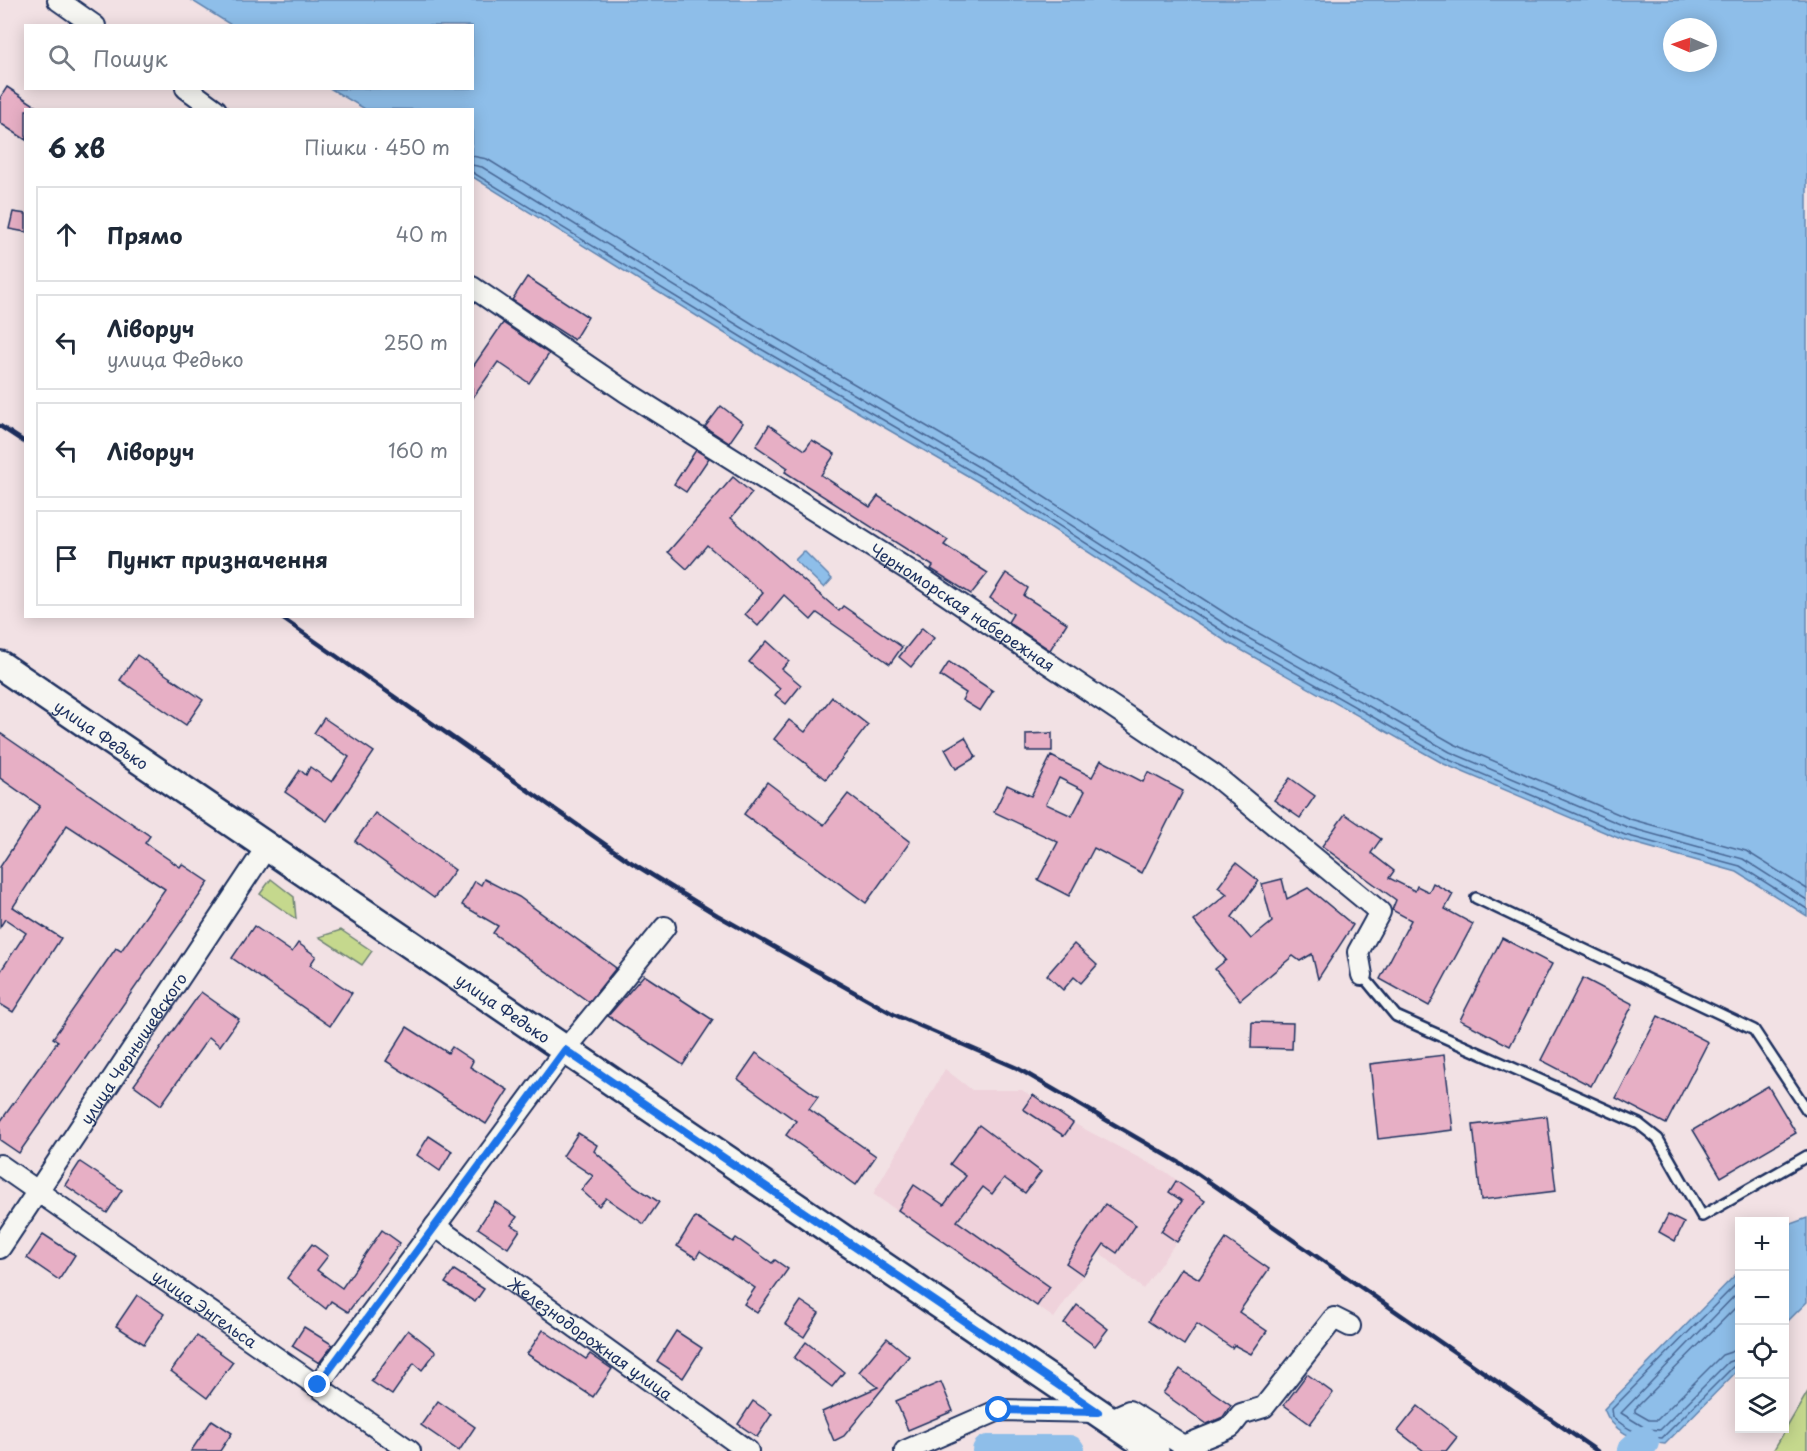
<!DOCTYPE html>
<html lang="uk">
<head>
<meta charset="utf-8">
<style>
  :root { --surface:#fff; --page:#f2f2f3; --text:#1f2937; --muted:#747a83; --line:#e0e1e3 }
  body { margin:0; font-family:"Playpen Sans",sans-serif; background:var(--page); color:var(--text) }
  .controls { position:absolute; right:18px; bottom:18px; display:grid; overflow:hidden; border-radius:0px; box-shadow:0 3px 15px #0003 }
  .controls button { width:54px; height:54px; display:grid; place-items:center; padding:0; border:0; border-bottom:2px solid var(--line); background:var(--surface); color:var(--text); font:30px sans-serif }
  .compass { position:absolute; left:1663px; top:18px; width:54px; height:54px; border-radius:50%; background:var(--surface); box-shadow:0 3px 15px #0003; rotate:272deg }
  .stop { position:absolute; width:18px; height:18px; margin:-14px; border:4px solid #1a73e8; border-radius:50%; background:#fff }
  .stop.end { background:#1a73e8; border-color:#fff; box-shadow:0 2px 6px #0008 }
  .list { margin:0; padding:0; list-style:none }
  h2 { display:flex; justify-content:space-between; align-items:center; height:78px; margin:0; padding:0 24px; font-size:26px }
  h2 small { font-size:20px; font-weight:400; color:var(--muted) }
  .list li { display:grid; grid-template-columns:39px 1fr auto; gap:18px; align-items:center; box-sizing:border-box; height:96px; margin:0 12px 12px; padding:0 12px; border:2px solid var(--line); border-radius:0px }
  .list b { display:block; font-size:22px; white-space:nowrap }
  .list p { margin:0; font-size:20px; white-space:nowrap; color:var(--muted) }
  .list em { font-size:20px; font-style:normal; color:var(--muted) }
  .icon { flex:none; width:33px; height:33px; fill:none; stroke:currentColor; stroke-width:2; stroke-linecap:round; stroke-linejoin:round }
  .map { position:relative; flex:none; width:1807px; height:1451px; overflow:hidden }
  .search { position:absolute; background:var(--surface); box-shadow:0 3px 15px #0003; left:24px; top:24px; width:450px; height:66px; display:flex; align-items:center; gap:15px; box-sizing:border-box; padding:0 21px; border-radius:0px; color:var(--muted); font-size:22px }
  .panel { position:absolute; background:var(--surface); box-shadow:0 3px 15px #0003; left:24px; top:108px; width:450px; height:510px; border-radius:0px }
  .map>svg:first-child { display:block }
  .built { fill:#efd2db }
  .green { fill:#c5d88d; stroke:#708476; stroke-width:1.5 }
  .water { fill:#8ebee9; stroke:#6085b1; stroke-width:1.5; fill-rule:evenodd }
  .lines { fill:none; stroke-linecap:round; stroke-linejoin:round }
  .shore { stroke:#496896; stroke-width:1.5 }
  .river { stroke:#8ebee9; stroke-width:32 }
  .building { fill:#e7afc5; stroke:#1b2f5e; stroke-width:1.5; fill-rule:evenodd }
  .service-casing { stroke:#1b2f5e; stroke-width:14 }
  .minor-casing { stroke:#1b2f5e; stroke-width:24 }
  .secondary-casing { stroke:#1b2f5e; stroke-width:32 }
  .service { stroke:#f6f6f2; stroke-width:9 }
  .minor { stroke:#f6f6f2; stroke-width:20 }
  .secondary { stroke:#f6f6f2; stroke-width:27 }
  .rail { stroke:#1b2f5e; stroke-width:4.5 }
  .route { stroke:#1a73e8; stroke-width:8 }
  .labels { text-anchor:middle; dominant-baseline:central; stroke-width:6; stroke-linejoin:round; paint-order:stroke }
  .street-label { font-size:16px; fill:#1b2f5e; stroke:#f6f6f2 }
</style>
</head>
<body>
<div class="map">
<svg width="1807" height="1451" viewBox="0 0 1807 1451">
  <rect width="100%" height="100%" fill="#f2e1e4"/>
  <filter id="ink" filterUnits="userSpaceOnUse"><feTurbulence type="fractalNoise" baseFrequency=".0167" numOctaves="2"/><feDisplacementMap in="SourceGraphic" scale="12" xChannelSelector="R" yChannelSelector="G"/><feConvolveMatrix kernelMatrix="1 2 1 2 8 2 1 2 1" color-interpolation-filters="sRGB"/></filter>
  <g filter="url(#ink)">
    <path class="built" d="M945,1069l27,21h50l51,33 93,49 39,29 -62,88 -44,-37 -45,66 -181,-124z"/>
    <g class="green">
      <path d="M271,879l23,18 2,22 -36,-25z"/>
      <path d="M341,930l31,21 -10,14 -43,-28z"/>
      <path d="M1807,1393v58h-34z"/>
    </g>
    <g class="water">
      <path d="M191,0h1616v916l-70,-44 -114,-32 -179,-76 -217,-122 -228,-148 -241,-140 -285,-177 -1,-67 -107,-1 -34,-20 141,-1v-62l-241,-1zM1672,27h36v36h-36z"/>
      <path d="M804,551l28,28 -8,9 -29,-28z"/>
      <path d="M1807,1218v84l-22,22v-98z"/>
      <path d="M1739,1271v98l-74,75c-26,-2 -52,-10 -61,-35z"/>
    </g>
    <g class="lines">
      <g class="shore">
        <path d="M472,156l15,3 282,175 241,141 229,147 215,122 176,75 116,32 61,38"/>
        <path d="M472,165l10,2 283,175 241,141 228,147 216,122 177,75 116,32 64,41"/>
        <path d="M472,172l289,177 241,140 228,147 217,123 178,76 115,31 67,43"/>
        <path d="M1740,1280l-128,129 1,8c14,13 30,20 49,21l71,-71 7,-1"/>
        <path d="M1740,1290l-119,123 26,16 13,1 68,-68 12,-4"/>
        <path d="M1740,1303l-105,106v3l14,8h8l65,-65 18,-6"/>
      </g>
      <g class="river">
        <path d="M988,1451h81"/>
        <path d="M1633,1451l10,-9"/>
      </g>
    </g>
    <g class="building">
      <path d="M7,87l35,23h-16v30l-26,-17v-25z"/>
      <path d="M13,212l13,2v18l-17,-3z"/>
      <path d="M527,277l61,40 -14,23 -62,-40z"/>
      <path d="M503,323l46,31 -20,29 -31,-21 -26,37v-31z"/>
      <path d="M721,406l22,17 -14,20 -24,-16z"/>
      <path d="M769,425l36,25 7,-10 23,14 -14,21 49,32 8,-11 70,44 -4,5 44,28 -17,21 -40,-25 2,-3 -148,-94 3,-4 -32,-22z"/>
      <path d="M696,450l13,8 -23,34 -12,-8z"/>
      <path d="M733,477l19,16 -21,25 108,93 4,-5 59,41 -12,17 -73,-51 -6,7 -27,-25 -26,31 -13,-12 18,-21 -56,-48 -20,24 -19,-17z"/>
      <path d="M1006,573l22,15 -4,8 43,27 -17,27 -42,-28 5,-8 -23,-16z"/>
      <path d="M922,628l12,10 -23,29 -12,-10z"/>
      <path d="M767,641l22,20 -7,8 19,16 -15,19 -11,-9 5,-6 -31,-27z"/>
      <path d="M137,655l66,45 -17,25 -66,-45z"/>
      <path d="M949,662l44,29 -13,20 -18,-11 4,-7 -26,-17z"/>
      <path d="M832,697l36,28 -42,54 -52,-40 15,-19 16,12z"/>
      <path d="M324,718l50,34 -47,69 -42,-29 15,-22 6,5 4,-8 22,15 17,-25 -35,-24z"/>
      <path d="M0,733l150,103 -5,7 35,24 2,-3 27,18 -190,271 -19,-13v-18l58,-81 -5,-3 63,-90 5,3 44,-62 -98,-64 -54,82 48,31 -48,74 -13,-8v-32l26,-39 -21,-14 -5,8v-60l40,-61 -40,-28z"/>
      <path d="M1052,733v18h-26v-17z"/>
      <path d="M965,737l11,20 -20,12 -11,-20z"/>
      <path d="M1051,756l41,21 9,-17 42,22 5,-10 35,19 -41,82 -48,-25 -25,48 -31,-16 20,-38 -64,-30 13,-27 24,11zM1059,778l26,13 -13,25 -26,-12z"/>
      <path d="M1290,778l25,18 -15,22 -26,-18z"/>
      <path d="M767,782l57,43 24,-31 62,48 -44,61 -122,-89z"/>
      <path d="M375,813l80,57 -21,28 -79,-57z"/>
      <path d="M1345,814l36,25 -10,14 23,18 -5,7 26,13 2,-5 12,6 4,-9 20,11 -8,15 28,15 -44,82 -49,-27 31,-59 -19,-10 4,-10 -74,-54z"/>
      <path d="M1236,863l23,18 -27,36 19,22 21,-17 -10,-38 20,-5 5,20 21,-11 45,37 -35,54 -6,-25 -12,7 -7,-5 -53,44 -25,-31 11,-9 -32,-39 33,-27 -9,-7z"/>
      <path d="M484,879l35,18 97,71 -27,34 -96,-69 5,-7 -36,-21 13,-24 6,4z"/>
      <path d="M254,926l38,26 6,-9 18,13 -6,9 42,28 -22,33 -98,-68z"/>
      <path d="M1502,938l50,26 -42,82 -50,-26z"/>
      <path d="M1074,944l23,21 -16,18 -7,-6 -11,13 -16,-15z"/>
      <path d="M644,975l69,45 -30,45 -75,-49z"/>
      <path d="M1583,978l50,26 -42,82 -50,-26z"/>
      <path d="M201,992l38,27 -19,27 -11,-9 -48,68 -27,-20z"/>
      <path d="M1658,1016l50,26 -42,82 -50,-26z"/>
      <path d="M1252,1022l41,1 -1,26 -41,-1z"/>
      <path d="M407,1027l41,26 4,-6 21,14 -3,6 38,23 -22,34 -100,-63z"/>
      <path d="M756,1053l62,44 -9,12 67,47 -20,29 -70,-50 10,-14 -58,-42z"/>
      <path d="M1444,1055l9,75 -75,9 -8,-75z"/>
      <path d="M1768,1086l28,47 -75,44 -28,-47z"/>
      <path d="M1033,1095l40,28 -9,13 -41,-27z"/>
      <path d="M1547,1116l9,75 -75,9 -8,-75z"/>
      <path d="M979,1125l62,47 -16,21 -21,-15 -12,16 -9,-7 -26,34 93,66 -13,19 -139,-96 16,-25 30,20 22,-29 -16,-12z"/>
      <path d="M578,1133l19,12 -3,6 39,34 26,17 -15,22 -38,-26 -7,8 -18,-16 12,-14 -30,-20z"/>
      <path d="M429,1136l23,15 -12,20 -23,-16z"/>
      <path d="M80,1162l42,28 -15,23 -42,-28z"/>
      <path d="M1176,1181l29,20 -28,41 -16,-11 21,-30 -13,-9z"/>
      <path d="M495,1202l22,15 -6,8 9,5 -12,18 -30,-20z"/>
      <path d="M1105,1204l31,21 -19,28 -13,-9 -21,31 -17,-12z"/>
      <path d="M1668,1215l16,8 -9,18 -16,-9z"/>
      <path d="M695,1217l38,25 3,-4 36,25 3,-3 13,9 -31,44 -13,-9 11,-16 -55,-37 -4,7 -19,-12z"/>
      <path d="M382,1230l18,13 -52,69 -17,-11 -5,8 -39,-31 25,-34 16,12 -11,14 25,18z"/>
      <path d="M43,1234l32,21 -16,25 -32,-22z"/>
      <path d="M1226,1239l43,30 -30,43 28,19 -16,23 -17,-9 -2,3 -35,-24 -13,21 -36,-24 33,-53 18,11z"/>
      <path d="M454,1270l30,19 -9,13 -30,-19z"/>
      <path d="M137,1295l27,19 -20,30 -28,-18z"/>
      <path d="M801,1301l18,12 -15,24 -19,-13z"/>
      <path d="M1077,1305l31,24 -13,17 -31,-23z"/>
      <path d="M304,1327l29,18 -14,18 -27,-17z"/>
      <path d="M408,1330l28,22 -14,18 -8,-7 -22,32 -21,-14z"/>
      <path d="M543,1330l43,29 4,-5 22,15 -19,28 -66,-43z"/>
      <path d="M676,1331l26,17 -19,30 -26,-17z"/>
      <path d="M197,1336l36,26 -26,36 -36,-27z"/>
      <path d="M887,1338l22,18 -65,80 -10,5 -12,-29 56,-25 -19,-15z"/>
      <path d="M806,1342l38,30 -12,15 -38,-29z"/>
      <path d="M1180,1369l51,36 -8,12 -16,7 -44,-31z"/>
      <path d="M1307,1374l26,19 -23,31 -26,-19z"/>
      <path d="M941,1382l12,29 -45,19 -12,-29z"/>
      <path d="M438,1401l37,26 -16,24 -38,-26z"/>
      <path d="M753,1401l19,13 -15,23 -19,-13z"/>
      <path d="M1418,1406l39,31 -11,14h-22l-26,-20z"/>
      <path d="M212,1420l20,13 -12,18h-29z"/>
    </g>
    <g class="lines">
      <g class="service-casing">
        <g id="service">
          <path d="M1476,898l278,132 53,80"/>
          <path d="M1362,975l34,41 243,108 19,15 44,77 105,-60"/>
        </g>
      </g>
      <g class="minor-casing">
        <g id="minor">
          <path d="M58,0l37,26"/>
          <path d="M186,88l30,22"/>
          <path id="s1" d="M472,287l154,105 297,187 291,196 166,137 -22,40 4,23"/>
          <path id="s2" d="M0,1165l410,286"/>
          <path id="s3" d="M435,1226l313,225"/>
          <path id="s4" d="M0,1248l266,-400"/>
          <path d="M318,1385l247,-335 100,-123"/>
          <path d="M1109,1420l20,-9 55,35 47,-19 10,-13 23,-7 70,-89 16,8"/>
          <path d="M905,1451l94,-41 99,2"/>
        </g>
      </g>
      <g class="secondary-casing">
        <g id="secondary">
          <path id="s5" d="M0,665l1155,786"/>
        </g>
      </g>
      <use href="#service" class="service"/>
      <use href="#minor" class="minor"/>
      <use href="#secondary" class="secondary"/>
      <g class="rail">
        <path d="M0,426l26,17"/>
        <path d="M279,616l350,245 88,54 178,100 122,53 175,102 405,281"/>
      </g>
    </g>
  </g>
  <g class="lines" filter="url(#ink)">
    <path class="route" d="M318,1385l247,-335 533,362 -99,-2"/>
  </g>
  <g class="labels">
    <g class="street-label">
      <text stroke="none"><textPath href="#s1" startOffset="586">Черноморская набережная</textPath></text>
      <text stroke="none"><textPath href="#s5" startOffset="123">улица Федько</textPath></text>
      <text stroke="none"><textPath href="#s5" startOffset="609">улица Федько</textPath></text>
      <text stroke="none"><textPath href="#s4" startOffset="240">улица Чернышевского</textPath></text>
      <text stroke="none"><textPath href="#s2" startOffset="250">улица Энгельса</textPath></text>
      <text stroke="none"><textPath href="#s3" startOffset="192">Железнодорожная улица</textPath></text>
    </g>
  </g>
</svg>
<div class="controls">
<button>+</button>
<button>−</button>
<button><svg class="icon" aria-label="locate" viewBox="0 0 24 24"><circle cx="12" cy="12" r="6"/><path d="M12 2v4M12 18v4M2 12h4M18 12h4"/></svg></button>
<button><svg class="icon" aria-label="layers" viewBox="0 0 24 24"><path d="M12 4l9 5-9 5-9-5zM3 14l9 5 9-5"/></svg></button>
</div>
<svg class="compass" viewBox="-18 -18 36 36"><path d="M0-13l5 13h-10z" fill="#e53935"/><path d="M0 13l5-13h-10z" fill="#747a83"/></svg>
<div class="stop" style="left:999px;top:1410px"></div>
<div class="stop end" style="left:318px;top:1385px"></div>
<div class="search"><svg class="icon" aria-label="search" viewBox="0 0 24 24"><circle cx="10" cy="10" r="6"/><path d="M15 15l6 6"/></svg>Пошук</div>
<section class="panel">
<h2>6 хв<small>Пішки · 450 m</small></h2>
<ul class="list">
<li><svg class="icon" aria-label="ahead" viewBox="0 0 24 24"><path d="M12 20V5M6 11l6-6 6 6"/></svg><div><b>Прямо</b></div><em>40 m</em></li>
<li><svg class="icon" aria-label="left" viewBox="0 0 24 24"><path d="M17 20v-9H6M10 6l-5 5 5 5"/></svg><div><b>Ліворуч</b><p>улица Федько</p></div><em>250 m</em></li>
<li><svg class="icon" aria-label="left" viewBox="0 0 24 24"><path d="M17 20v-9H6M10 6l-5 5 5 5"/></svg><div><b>Ліворуч</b></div><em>160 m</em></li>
<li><svg class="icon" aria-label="arrive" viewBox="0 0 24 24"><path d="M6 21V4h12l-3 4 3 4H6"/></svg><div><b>Пункт призначення</b></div></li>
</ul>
</section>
</div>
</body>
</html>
